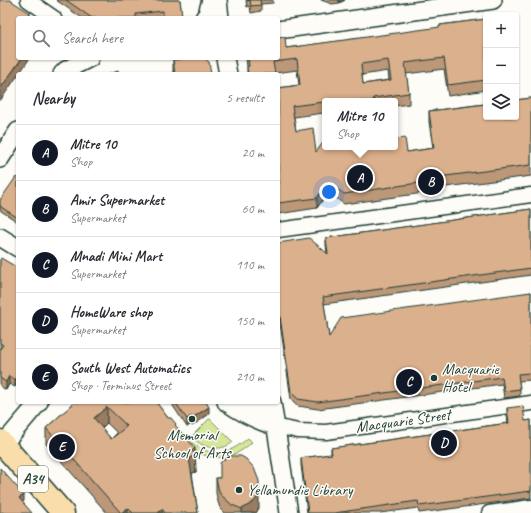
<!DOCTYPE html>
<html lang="en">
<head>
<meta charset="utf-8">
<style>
  :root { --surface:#fff; --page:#f7f7f7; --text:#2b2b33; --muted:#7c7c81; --line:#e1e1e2; --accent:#111827 }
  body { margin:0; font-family:Caveat,sans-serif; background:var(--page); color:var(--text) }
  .controls { position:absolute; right:12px; top:12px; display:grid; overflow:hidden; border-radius:4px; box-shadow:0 1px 3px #0004 }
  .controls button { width:36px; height:36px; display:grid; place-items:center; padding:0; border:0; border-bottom:1px solid var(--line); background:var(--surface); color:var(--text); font:20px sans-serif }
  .you { position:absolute; left:329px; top:192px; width:14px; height:14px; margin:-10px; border:3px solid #fff; border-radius:50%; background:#1a73e8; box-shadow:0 0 0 6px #1a73e833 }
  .badge { display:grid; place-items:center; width:26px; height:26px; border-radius:50%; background:var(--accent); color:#fff; font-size:13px; font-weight:700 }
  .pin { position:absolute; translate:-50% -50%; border:2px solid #fff; box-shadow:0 1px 4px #0006 }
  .popup { position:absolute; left:322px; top:98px; width:76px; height:52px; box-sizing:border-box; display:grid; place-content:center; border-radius:4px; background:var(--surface); filter:drop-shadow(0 1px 3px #0005); font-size:13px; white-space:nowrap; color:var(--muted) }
  .popup b { font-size:15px; color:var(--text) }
  .popup::after { content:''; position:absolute; left:50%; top:100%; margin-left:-8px; border:8px solid transparent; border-top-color:var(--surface) }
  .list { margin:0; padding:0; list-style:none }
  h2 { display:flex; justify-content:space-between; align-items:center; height:52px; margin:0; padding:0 16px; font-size:17px }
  h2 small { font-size:13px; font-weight:400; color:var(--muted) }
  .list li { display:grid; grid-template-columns:26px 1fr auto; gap:12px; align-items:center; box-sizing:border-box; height:56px; padding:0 16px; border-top:1px solid var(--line) }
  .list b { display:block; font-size:15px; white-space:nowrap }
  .list p { margin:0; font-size:13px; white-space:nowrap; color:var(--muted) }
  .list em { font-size:13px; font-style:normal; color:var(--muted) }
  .icon { flex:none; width:22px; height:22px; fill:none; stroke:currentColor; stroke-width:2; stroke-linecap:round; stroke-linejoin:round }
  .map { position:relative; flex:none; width:531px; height:513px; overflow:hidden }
  .search { position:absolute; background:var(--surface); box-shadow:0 1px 3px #0004; left:16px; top:16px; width:264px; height:44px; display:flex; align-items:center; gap:10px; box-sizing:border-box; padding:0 14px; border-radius:4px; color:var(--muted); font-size:15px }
  .panel { position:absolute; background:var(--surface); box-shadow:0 1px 3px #0004; left:16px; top:72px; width:264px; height:332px; border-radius:4px }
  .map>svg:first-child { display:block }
  .green { fill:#d7e69a; stroke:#7b9267 }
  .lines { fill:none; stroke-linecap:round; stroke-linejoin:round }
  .minor-casing { stroke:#1f3d34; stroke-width:17 }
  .tertiary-casing { stroke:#1f3d34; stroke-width:20 }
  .trunk-casing { stroke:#1f3d34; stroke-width:25 }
  .minor { stroke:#fdfcf7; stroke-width:14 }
  .tertiary { stroke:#fdfcf7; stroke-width:17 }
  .trunk { stroke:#f9deab; stroke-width:22 }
  .wall { fill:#bc9778; stroke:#1f3d34; fill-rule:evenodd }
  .shaded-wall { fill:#997b62; stroke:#1f3d34 }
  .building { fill:#dbb08c; stroke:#1f3d34; fill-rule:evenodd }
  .poi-dot { fill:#1f3d34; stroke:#fdfcf7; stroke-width:1.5 }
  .labels { text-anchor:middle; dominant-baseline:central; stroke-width:3; stroke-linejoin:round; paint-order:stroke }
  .shield { fill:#fdfcf7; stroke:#62766e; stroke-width:1 }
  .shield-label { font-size:15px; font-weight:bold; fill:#1f3d34 }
  .poi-label { font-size:16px; fill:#1f3d34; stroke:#fdfcf7; text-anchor:start }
  .street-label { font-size:16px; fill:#1f3d34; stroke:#fdfcf7 }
</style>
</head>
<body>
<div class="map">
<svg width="531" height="513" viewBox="0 0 531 513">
  <rect width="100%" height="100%" fill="#fdfcf7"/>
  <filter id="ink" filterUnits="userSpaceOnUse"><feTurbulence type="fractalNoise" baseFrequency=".025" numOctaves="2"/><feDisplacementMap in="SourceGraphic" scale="8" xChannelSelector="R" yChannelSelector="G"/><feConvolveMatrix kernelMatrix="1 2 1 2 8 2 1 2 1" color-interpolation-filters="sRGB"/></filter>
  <g filter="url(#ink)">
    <g class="green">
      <path d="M209,419h1l23,23c-13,11 -30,6 -42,-5z"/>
      <path d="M248,438l4,4c-20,20 -45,21 -67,1l4,-3c20,18 39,16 59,-2z"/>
    </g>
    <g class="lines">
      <g class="minor-casing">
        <g id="minor">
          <path d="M28,0l26,18"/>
          <path d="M278,230l253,-35"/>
          <path d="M275,426l23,5 28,1 205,-29"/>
          <path d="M489,513l42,-6"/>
        </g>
      </g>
      <g class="tertiary-casing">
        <g id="tertiary">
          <path d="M218,0l2,18"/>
          <path d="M204,18l3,-4 4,-14"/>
          <path d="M278,30l215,-30"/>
          <path d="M225,58l3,16"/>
          <path d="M62,74l4,-4 24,-12"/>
          <path d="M0,159l18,-28"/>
          <path d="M0,237l18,11"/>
          <path d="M226,402c16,11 31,19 49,24"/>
          <path d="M252,402l22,22"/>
          <path d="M272,402l17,111"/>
          <path d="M0,448l39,-46"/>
        </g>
      </g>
      <g class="trunk-casing">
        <path id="trunk" d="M0,441l63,72"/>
      </g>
      <use href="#minor" class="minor"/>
      <use href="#tertiary" class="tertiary"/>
      <use href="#trunk" class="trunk"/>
    </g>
    <g class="wall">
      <path d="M56,0h124l2,18h-100z"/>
      <path d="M246,0h27v3l-12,1v7l-10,2 -1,-7 -3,1z"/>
      <path d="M321,0h24l-6,3 -7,1z"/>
      <path d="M486,19v71l-38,6 -4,-27 -38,5 3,19v11l-14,2v-5h-70v13l-1,-1 -30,4 2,14 20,21h91l26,-4 -4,-26v-11l102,-13v78l-93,12v3l-94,13 -16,-12 -11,16 -39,6v-126l21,-3 -2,-15 -22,3v1h-28v-7l-1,-9h32l8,-10 154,-20v-3zM388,71l1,9 -26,4 -1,-9z"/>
      <path d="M173,60l38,14h-38z"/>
      <path d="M18,179v43l-17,-11 -1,-2v-9z"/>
      <path d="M531,209v66l-207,29 5,33 202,-45v88l-12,1 1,8v7l-16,2 -2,-14 -184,25 -20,-3 -7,-7 -13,-89v-67l49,10 -1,-8v-7z"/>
      <path d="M0,260l18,8v114l-3,5 -6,-3 -3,6 -6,-4z"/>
      <path d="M75,402h81l12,16 8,9 19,28 1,17 -4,1 6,40h-91l-61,-69v-16zM107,423l10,10 -6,6 -9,-11z"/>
      <path d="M173,402h33l3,12 -17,12 -1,-2 -4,3 -14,-21z"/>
      <path d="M507,408l18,13 6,-1v78l-112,15 -1,-5 -38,5h-73l-6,-48v-7l30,-4v-6l177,-25 -1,-8z"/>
      <path d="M216,478h4l39,30 -3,5h-31l-5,-5 -2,-6 -2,-9z"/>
    </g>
    <g class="shaded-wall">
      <path d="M339,0h6l-6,3z"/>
      <path d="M30,13v5h-4z"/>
      <path d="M22,58h8l-11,16h-1v1l-18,26v-12z"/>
      <path d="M328,182v10l-11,16v-10z"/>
      <path d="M18,374v8l-3,5v-7z"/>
      <path d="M9,376v8l-3,6v-8z"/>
      <path d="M107,407v16l-13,12v-17z"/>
      <path d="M209,407v7l-17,12v-8z"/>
      <path d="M191,416v8l-4,3v-8z"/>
      <path d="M195,448l1,24 -7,2v-16l3,-7z"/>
      <path d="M259,493v15l-3,5h-14v-4z"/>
      <path d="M24,495v6l-5,3v-6z"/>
      <path d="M128,508v5h-6z"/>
      <path d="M162,509v4h-4z"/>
    </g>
    <g class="building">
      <path d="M0,0h10l20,13 -4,5h-8v40h4l-22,31z"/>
      <path d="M66,0h114l2,16 -15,2 -4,-2v-5l-27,3v4h-44z"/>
      <path d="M247,0h13l1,5 -10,1 -1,-6 -3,1z"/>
      <path d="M486,19v61l-38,5 -4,-27 -39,5 4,30 -36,5 1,3h-49v2l-1,-1 -32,4 4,25 17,-3 3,24 9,-12v7h70v-8l10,-1 2,14 27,-4 -5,-37 57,-7v13h30v-17l15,-2v67l-93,12v3l-94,14 -16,-12 -11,16 -39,5v-115l22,-3 -3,-26 -24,3 2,12h-27l-1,-7 2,-1 -1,-8h30v-20l7,-1 1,11 154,-21v-2zM388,60l3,20 -28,4 -2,-20z"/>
      <path d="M189,58h15l5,4 2,12h-36l-2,-14z"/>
      <path d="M118,71l1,3h-11z"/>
      <path d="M16,177l2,2v39l-17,-11 -1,-2v-5z"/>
      <path d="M531,209v59l-208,29 6,40 12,-19 190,-26v81l-13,1 2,15 -16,2 -2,-14 -184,25 -20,-3 -7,-7 -13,-89v-60l31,-5 19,16 -2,-16z"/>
      <path d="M1,258l17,10v106l-3,6 -6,-4 -3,6 -6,-4v-29l3,-4 -3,-2v-83z"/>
      <path d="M75,402h81l12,16h3l5,6 -1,1 20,23 -3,3 4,4 -7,3 9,55h-33l-3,-4 -4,4h-25l-5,-5 -7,5 -75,-85zM107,407l20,19 -16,13 -17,-21z"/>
      <path d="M175,402h31l3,5 -17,11 -1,-2 -4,3z"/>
      <path d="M523,406l2,15 6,-1v71l-112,15 -1,-5 -84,12h-26l-7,-55 31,-4 -1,-6 178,-25 -2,-15z"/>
      <path d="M231,456h10l5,3 8,9 5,13v12l-4,8 -13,8 -10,-4 -12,-11 -2,-7 -2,-9h4v-15l6,-5z"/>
      <path d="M0,468l24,27 -5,3 13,15h-28l-1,-1 -3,1z"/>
    </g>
  </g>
  <g class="poi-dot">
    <circle cx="434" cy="378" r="4"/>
    <circle cx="192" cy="419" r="4"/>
    <circle cx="239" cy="490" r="4"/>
  </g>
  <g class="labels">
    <rect class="shield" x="18" y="466" width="30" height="26" rx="3"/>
    <g class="shield-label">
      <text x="33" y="479">A34</text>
    </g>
    <g class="poi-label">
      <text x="442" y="369">Macquarie<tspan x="442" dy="18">Hotel</tspan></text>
      <text x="192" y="435" text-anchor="middle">Memorial<tspan x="192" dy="18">School of Arts</tspan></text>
      <text x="247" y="490">Yellamundie Library</text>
    </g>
    <g class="street-label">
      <text transform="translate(403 421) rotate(-8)">Macquarie Street</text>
    </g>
  </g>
</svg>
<div class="controls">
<button>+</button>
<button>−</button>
<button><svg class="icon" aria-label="layers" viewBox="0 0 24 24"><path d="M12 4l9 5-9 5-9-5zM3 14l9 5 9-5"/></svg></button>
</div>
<div class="you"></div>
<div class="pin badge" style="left:360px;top:178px">A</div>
<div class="popup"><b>Mitre 10</b>Shop</div>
<div class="pin badge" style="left:431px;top:182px">B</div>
<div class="pin badge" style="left:409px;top:382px">C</div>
<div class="pin badge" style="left:444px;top:443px">D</div>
<div class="pin badge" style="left:62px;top:447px">E</div>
<div class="search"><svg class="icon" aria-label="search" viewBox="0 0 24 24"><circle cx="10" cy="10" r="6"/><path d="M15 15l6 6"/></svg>Search here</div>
<section class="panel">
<h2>Nearby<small>5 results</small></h2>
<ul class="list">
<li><span class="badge">A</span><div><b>Mitre 10</b><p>Shop</p></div><em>20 m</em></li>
<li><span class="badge">B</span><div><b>Amir Supermarket</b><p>Supermarket</p></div><em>60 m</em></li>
<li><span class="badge">C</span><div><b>Mnadi Mini Mart</b><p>Supermarket</p></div><em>110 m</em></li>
<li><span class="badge">D</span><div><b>HomeWare shop</b><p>Supermarket</p></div><em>150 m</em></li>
<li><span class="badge">E</span><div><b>South West Automatics</b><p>Shop · Terminus Street</p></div><em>210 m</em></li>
</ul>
</section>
</div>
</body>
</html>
